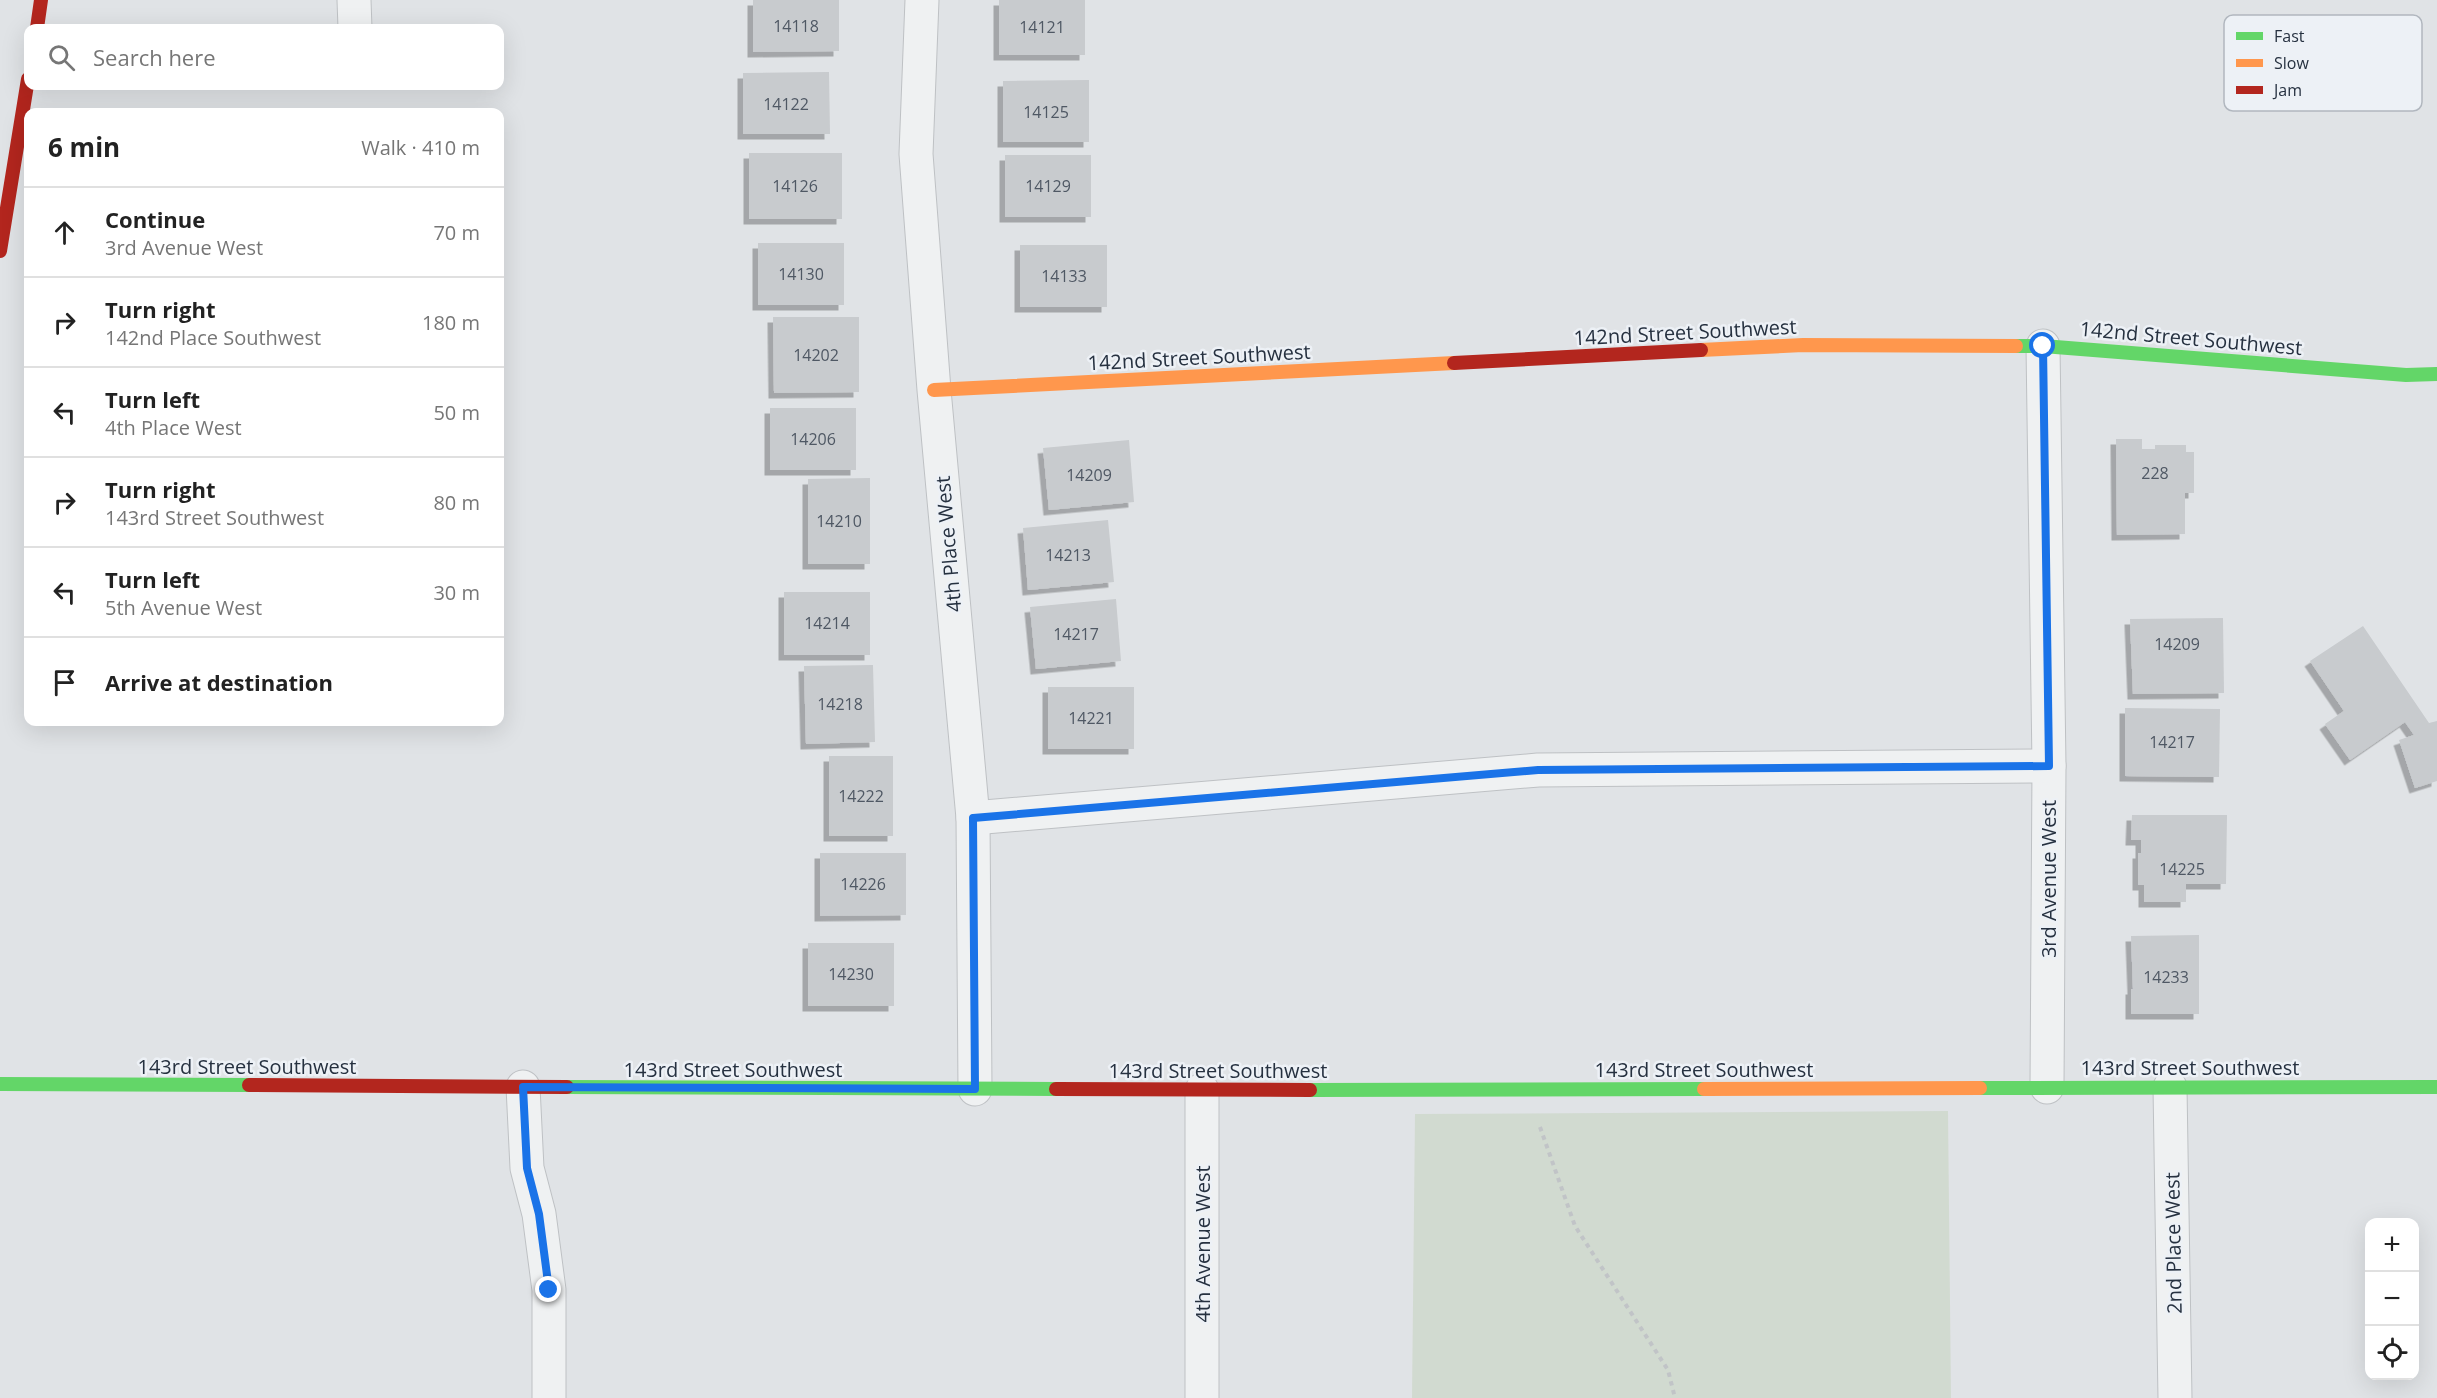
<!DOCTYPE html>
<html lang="en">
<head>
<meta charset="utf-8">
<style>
  :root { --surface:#fff; --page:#f6f6f6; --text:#222; --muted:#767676; --line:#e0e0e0 }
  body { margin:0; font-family:"Open Sans",sans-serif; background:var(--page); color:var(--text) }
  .controls { position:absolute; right:18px; bottom:18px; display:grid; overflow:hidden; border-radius:12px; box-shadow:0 6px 24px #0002 }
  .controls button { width:54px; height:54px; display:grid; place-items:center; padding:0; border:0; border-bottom:2px solid var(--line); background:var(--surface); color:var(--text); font:30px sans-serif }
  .stop { position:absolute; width:18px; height:18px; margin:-14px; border:4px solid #1a73e8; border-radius:50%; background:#fff }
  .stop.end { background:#1a73e8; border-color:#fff; box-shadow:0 2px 6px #0008 }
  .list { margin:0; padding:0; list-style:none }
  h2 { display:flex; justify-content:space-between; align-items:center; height:78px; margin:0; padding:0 24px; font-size:26px }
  h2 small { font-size:20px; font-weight:400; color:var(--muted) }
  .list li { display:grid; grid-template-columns:39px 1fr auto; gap:18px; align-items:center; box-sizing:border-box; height:90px; padding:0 24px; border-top:2px solid var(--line) }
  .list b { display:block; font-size:22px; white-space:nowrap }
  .list p { margin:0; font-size:20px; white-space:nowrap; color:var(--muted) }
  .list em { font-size:20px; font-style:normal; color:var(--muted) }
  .icon { flex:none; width:33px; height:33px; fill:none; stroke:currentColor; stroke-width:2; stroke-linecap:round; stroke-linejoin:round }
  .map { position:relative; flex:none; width:2437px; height:1398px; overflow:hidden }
  .search { position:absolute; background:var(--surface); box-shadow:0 6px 24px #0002; left:24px; top:24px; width:480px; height:66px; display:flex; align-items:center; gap:15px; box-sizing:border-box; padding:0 21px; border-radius:12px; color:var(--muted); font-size:22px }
  .panel { position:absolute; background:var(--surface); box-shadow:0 6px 24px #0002; left:24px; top:108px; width:480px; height:618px; border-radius:12px }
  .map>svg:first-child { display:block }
  .green { fill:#d1dad0 }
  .building { fill:#c8cbce; filter:url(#shadow) }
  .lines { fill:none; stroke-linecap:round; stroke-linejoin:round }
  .street-casing { stroke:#bec1c4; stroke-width:35 }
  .path { stroke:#c1c4c7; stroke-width:4; stroke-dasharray:4.5 4.5; stroke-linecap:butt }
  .street { stroke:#eff1f2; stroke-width:33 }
  .fast { stroke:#63d668; stroke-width:14 }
  .slow { stroke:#ff974d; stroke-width:14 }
  .jam { stroke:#b3261e; stroke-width:14 }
  .route { stroke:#1a73e8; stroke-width:8 }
  .labels { text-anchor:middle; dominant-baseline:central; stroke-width:5; stroke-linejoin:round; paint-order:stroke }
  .number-label { font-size:16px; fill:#4f5864 }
  .street-label { font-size:20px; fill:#263140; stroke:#edf1f6 }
  .key { fill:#edf1f6; stroke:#b1b7bf; stroke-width:1.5 }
  .key-label { font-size:16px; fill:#263140 }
</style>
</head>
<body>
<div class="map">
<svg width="2437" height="1398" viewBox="0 0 2437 1398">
  <defs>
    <filter id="shadow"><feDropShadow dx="-5.5" dy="5.5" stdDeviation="0" flood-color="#0004"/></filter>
  </defs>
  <rect width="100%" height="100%" fill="#e0e3e6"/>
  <path class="green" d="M1948,1111l3,287h-539l3,-284z"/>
  <g class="building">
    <path d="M753,0h86v51l-86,1z"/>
    <rect x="999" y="0" width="86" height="55"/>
    <path d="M829,72l1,62h-87v-61z"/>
    <path d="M1089,80v62h-86v-61z"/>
    <rect x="749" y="153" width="93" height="66"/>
    <rect x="1005" y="155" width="86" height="62"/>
    <rect x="758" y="243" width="86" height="62"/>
    <rect x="1020" y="245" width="87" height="62"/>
    <path d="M773,317h86v75l-85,1z"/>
    <rect x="770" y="408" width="86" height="62"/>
    <path d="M2116,439h26v10h13v-4h31v7h8v41h-9v41l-68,1z"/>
    <path d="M1129,440l5,62 -85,8 -6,-62z"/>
    <path d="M870,478v86h-62v-85z"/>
    <path d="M1108,520l6,62 -86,8 -5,-62z"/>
    <rect x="784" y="592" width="86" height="63"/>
    <path d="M1116,599l5,62 -85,8 -6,-62z"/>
    <path d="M2223,618l1,75 -91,1 -3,-75z"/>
    <path d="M2363,626l66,97 8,-2v60l-22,7 -16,-48 15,-5 -9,-13 -55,38 -25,-36 19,-13 -34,-50z"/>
    <path d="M873,665l2,77 -69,2 -2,-78z"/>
    <rect x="1048" y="687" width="86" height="62"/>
    <path d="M2125,708l95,1 -1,68 -94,-1z"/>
    <rect x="829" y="756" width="64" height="80"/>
    <path d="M2132,815h95l-1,69h-40v18h-42v-17h-6v-32h3v-13h-10z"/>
    <path d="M820,853h86v62l-86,1z"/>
    <path d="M2199,935v79h-68v-25h2l-2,-53z"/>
    <rect x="808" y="943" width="86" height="63"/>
  </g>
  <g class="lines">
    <g class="street-casing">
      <g id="street">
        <path d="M354,0l1,28"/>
        <path d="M922,0l-6,154 18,236 39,428 2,271"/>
        <path d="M2043,346l6,420 -2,321"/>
        <path d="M973,818l565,-48 511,-4"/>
        <path d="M523,1087l4,81 12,46 10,76v108"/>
        <path d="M2170,1087l5,311"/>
        <path d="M1202,1090v308"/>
      </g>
    </g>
    <path class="path" d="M1540,1127l35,99 93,144 7,28"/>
    <use href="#street" class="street"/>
    <g class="fast">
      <path d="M2016,346h27l363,29 31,-1"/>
      <path d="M0,1084l249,1"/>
      <path d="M567,1087l489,2"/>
      <path d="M1980,1088l457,-1"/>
      <path d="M1310,1090l394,-1"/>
    </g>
    <g class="slow">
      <path d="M1701,350l102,-5 213,1"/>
      <path d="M934,390l520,-27"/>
      <path d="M1704,1089l276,-1"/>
    </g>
    <g class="jam">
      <path d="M37,28l4,-28"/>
      <path d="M0,251l28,-172"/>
      <path d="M1454,363l247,-13"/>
      <path d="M249,1085l318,2"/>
      <path d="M1056,1089l254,1"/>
    </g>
  </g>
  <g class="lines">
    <path class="route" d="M549,1290l-10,-76 -12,-46 -4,-81 452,2 -2,-271 565,-48 511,-4 -6,-420"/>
  </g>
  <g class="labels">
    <g class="number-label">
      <text x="796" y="26">14118</text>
      <text x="1042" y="27">14121</text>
      <text x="786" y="104">14122</text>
      <text x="1046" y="112">14125</text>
      <text x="795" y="186">14126</text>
      <text x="1048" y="186">14129</text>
      <text x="801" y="274">14130</text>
      <text x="1064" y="276">14133</text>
      <text x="816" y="355">14202</text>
      <text x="813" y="439">14206</text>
      <text x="2155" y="473">228</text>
      <text x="1089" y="475">14209</text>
      <text x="839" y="521">14210</text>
      <text x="1068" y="555">14213</text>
      <text x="827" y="623">14214</text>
      <text x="1076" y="634">14217</text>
      <text x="2177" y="644">14209</text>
      <text x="840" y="704">14218</text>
      <text x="1091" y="718">14221</text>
      <text x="2172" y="742">14217</text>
      <text x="861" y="796">14222</text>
      <text x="2182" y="869">14225</text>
      <text x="863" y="884">14226</text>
      <text x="851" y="974">14230</text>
      <text x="2166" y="977">14233</text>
    </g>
    <g class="street-label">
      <text transform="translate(1685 332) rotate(-3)">142nd Street Southwest</text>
      <text transform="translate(2191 338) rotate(5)">142nd Street Southwest</text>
      <text transform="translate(1199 357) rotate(-3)">142nd Street Southwest</text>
      <text transform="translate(948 544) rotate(-95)">4th Place West</text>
      <text transform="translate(2048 879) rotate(-90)">3rd Avenue West</text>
      <text x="247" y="1066">143rd Street Southwest</text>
      <text x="2190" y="1067">143rd Street Southwest</text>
      <text x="733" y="1069">143rd Street Southwest</text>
      <text x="1704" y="1069">143rd Street Southwest</text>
      <text x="1218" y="1070">143rd Street Southwest</text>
      <text transform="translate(2173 1243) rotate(-91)">2nd Place West</text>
      <text transform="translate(1202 1244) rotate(-90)">4th Avenue West</text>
    </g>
  </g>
  <rect x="2224" y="15" width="198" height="96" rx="9" class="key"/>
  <rect x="2236" y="32" width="27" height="8" fill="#63d668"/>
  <rect x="2236" y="59" width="27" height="8" fill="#ff974d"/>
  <rect x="2236" y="86" width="27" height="8" fill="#b3261e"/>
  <g class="key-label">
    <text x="2274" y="42">Fast</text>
    <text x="2274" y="69">Slow</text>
    <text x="2274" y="96">Jam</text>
  </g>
</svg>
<div class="controls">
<button>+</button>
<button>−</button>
<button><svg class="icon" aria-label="locate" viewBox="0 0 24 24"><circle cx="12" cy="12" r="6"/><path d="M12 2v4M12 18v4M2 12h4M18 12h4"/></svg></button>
</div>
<div class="stop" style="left:2043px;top:346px"></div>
<div class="stop end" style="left:549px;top:1290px"></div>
<div class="search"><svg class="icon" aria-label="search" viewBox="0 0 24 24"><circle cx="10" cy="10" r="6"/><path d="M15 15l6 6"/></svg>Search here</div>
<section class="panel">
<h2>6 min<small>Walk · 410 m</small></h2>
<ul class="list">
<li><svg class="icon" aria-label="ahead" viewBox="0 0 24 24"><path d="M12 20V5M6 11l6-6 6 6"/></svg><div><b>Continue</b><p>3rd Avenue West</p></div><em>70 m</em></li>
<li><svg class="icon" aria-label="right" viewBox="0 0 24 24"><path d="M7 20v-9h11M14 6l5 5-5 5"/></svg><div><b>Turn right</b><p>142nd Place Southwest</p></div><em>180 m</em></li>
<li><svg class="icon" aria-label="left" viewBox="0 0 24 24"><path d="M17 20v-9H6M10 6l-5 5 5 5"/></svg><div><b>Turn left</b><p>4th Place West</p></div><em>50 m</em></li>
<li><svg class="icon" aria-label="right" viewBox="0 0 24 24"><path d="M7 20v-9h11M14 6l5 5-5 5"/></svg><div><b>Turn right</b><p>143rd Street Southwest</p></div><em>80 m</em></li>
<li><svg class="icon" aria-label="left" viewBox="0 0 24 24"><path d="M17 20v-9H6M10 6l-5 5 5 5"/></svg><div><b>Turn left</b><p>5th Avenue West</p></div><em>30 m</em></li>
<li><svg class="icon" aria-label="arrive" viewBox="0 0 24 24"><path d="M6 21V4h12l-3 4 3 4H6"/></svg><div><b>Arrive at destination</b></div></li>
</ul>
</section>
</div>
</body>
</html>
